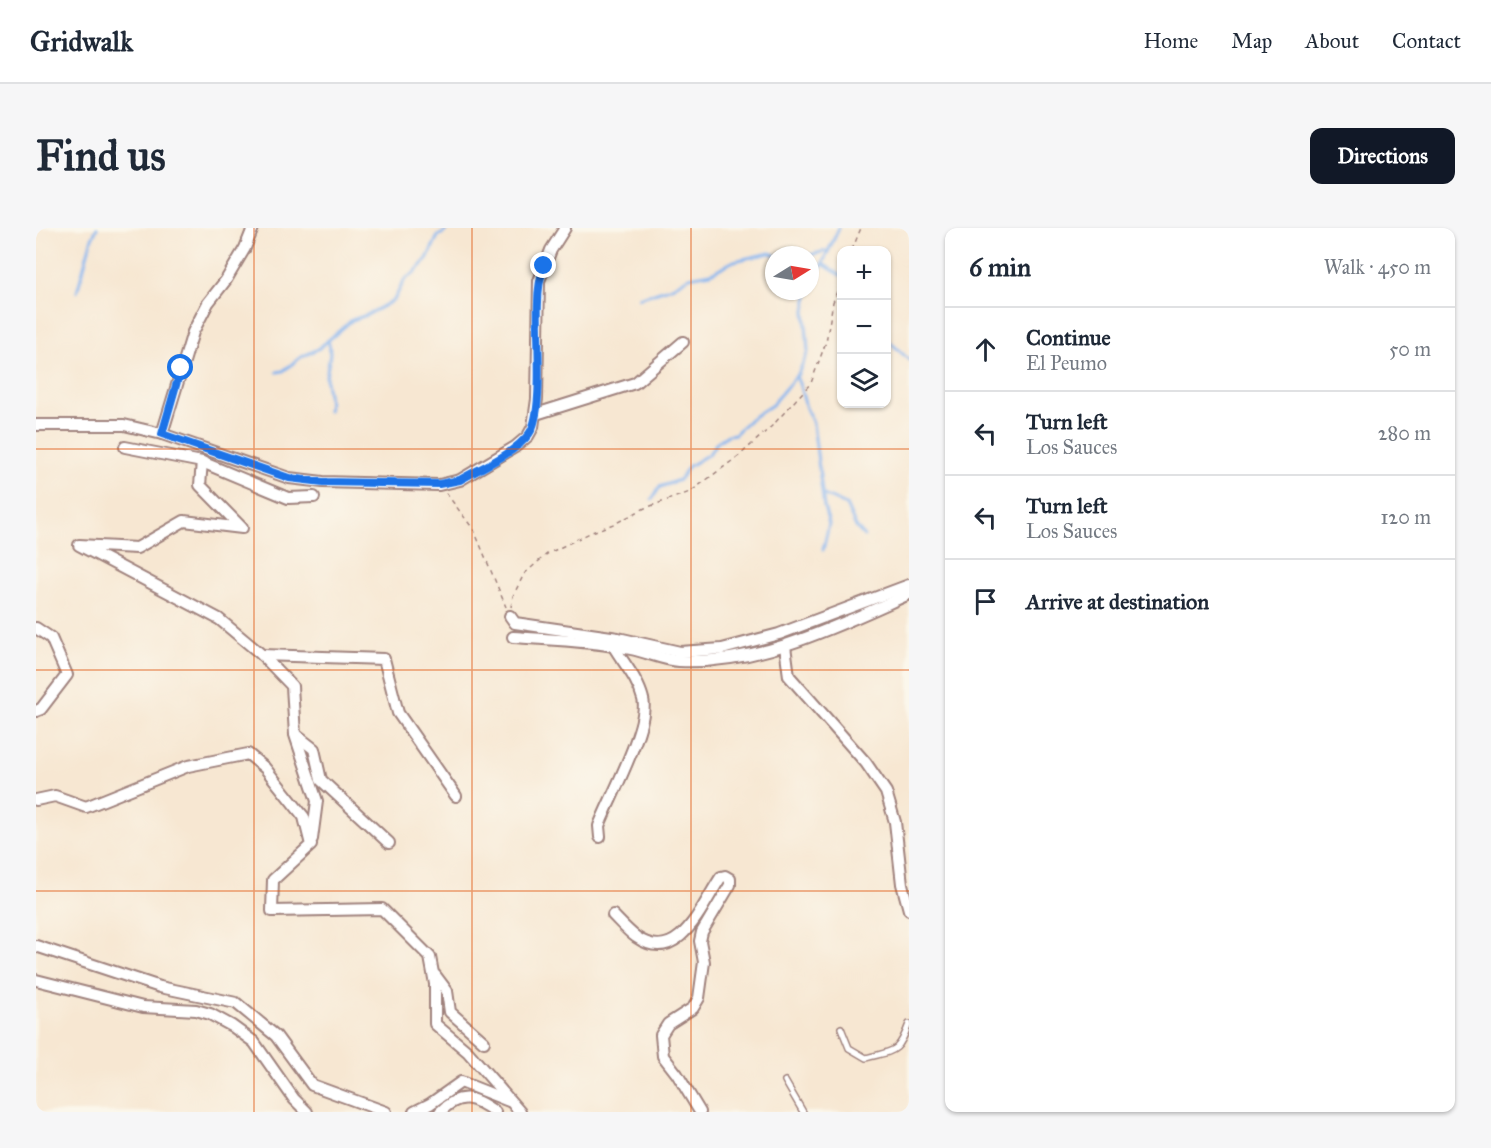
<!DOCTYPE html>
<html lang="en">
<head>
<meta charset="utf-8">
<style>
  :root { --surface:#fff; --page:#f6f6f7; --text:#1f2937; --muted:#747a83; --line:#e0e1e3; --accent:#111827 }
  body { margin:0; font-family:"IM FELL Great Primer",serif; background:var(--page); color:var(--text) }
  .controls { position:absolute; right:18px; top:18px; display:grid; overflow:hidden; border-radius:12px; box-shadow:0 2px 4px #0004 }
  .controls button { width:54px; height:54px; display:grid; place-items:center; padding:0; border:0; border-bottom:2px solid var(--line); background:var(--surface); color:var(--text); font:30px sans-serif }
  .compass { position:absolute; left:729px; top:18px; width:54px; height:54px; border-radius:50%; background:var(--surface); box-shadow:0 2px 4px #0004; rotate:79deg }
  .stop { position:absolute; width:18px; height:18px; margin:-14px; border:4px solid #1a73e8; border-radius:50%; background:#fff }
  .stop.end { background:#1a73e8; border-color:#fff; box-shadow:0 2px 6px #0008 }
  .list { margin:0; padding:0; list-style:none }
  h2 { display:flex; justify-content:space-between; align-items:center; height:78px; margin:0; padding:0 24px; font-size:26px }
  h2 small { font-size:20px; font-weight:400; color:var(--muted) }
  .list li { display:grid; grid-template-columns:39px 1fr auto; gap:18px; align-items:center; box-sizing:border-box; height:84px; padding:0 24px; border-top:2px solid var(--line) }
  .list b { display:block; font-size:22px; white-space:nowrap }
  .list p { margin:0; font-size:20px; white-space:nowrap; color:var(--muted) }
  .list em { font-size:20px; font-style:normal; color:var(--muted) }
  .icon { flex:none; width:33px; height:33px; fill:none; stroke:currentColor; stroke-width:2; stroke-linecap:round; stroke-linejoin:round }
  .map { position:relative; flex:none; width:873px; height:884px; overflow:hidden; border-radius:12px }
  header { display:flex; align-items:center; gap:36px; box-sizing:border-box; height:84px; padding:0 30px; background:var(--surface); border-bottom:2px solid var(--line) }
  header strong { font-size:28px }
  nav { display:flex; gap:33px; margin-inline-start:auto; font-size:21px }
  .intro { display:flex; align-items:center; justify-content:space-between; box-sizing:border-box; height:144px; padding:0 36px }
  h1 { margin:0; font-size:42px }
  .button { padding:15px 27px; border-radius:12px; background:var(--accent); color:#fff; font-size:21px; font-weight:700 }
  main { display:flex; gap:36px; padding:0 36px }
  aside { flex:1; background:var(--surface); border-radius:12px; box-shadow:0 2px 4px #0004 }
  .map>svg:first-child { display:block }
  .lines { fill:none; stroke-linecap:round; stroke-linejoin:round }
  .stream { stroke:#84b4ef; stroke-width:3 }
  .service-casing { stroke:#a0837e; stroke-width:8 }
  .minor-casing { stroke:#a0837e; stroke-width:14 }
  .path { stroke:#a0837e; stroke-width:1.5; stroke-dasharray:4.5 4.5; stroke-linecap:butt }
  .service { stroke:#fff; stroke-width:5 }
  .minor { stroke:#fff; stroke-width:10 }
  .route { stroke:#1a73e8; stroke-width:8 }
  .grid { fill:none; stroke:#e0560e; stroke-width:1.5; stroke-opacity:0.55 }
</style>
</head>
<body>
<header>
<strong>Gridwalk</strong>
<nav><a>Home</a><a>Map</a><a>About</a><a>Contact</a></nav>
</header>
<div class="intro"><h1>Find us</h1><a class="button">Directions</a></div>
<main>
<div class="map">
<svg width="873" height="884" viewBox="0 0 873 884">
  <rect width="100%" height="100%" fill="#fbf7ec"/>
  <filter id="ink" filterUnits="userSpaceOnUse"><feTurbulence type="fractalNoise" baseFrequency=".0167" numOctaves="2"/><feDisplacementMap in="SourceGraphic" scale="12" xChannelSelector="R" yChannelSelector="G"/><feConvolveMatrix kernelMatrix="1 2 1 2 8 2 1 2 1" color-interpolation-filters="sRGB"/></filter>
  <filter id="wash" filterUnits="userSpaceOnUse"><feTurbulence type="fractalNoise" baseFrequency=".008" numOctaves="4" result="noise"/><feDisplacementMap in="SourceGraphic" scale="24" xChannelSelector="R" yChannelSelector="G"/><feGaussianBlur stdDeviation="1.35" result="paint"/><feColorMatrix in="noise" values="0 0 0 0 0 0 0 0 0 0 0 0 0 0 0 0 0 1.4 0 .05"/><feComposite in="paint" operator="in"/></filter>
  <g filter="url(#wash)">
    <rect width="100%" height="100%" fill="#f7e7d2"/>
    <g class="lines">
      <g class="stream">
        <path d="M774,27l16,-4"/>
        <path d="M787,36l19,12"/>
        <path d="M774,61l3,-11 7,-9 19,-41"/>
        <path d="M41,64l15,-54 5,-10"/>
        <path d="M603,70l33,-11 17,-10 22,-4 23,-12 36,-8 5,2"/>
        <path d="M850,110l23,22"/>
        <path d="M292,112c5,14 -1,25 -2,38 0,12 5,21 2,33"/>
        <path d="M241,144l6,-1 18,-14 17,-8 34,-29 15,-5 27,-15 11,-21 8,-5 14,-15 11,-23 7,-4 1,-4"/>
        <path d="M760,148l4,10 6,22 7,15 11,84 5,17 -6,26"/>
        <path d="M788,267l22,10 10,22 8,9"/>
        <path d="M616,271l8,-12 19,-7 10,-14 20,-12 8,-12 11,-7 7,-1 15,-15 22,-14 5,-7 21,-24 10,-22 -3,-42 4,-19"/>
      </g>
    </g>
  </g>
  <g filter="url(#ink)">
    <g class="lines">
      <g class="service-casing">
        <g id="service">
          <path d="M805,800l8,20 17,10c29,-8 32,-4 43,-34"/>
          <path d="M749,853l18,31"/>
        </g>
      </g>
      <g class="minor-casing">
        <g id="minor">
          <path d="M500,186l99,-31 48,-41"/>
          <path d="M0,197h88l38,9 127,44 34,4 116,3 21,-5 55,-33 13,-11 5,-9 4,-28 2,-118 12,-31 14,-22"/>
          <path d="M126,206l31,-102 15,-29 18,-23 19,-32 8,-20"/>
          <path d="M89,219l77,15 86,36 26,-1"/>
          <path d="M166,234l-2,23 42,43 -58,-7 -47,27 -58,-3 140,74 43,36 30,31 3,49 22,66 -5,38"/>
          <path d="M474,388l5,7 103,15 62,14 42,-3 57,-15 130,-49"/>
          <path d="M0,400l15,10 16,37 -26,34 -5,2"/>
          <path d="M477,409c39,3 79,4 118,12 16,3 32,11 48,12 81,4 158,-35 230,-67"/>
          <path d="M749,418l4,30 77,87 20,29 9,30 7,62 7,26"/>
          <path d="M226,427l122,4 14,54 58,83"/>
          <path d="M260,507l18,14 7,31 68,63"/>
          <path d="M0,572l19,-4 31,11 102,-41 60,-12 17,14 39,49 7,28 -38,35 -1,31 110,-2 48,48 5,27v40l33,28 52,60"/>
          <path d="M564,609l-1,-11c10,-26 51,-102 44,-127 -5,-20 -19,-35 -29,-52"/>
          <path d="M577,687c7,7 15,16 23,22 43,30 66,-32 85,-60l4,-1 5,3v6l-28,47 -2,9 4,21 -5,36 -6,10 -25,16 -7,11 2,21 14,18 23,38"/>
          <path d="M0,718l124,41 76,16 40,33 36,49 74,27"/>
          <path d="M399,747l12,16 3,21 34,30"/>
          <path d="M0,752l107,27 53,3 14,4 22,12 22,16 40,57 13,13"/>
          <path d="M378,884l16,-8 31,-22 48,19"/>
          <path d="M404,884c20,-21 34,-15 55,0"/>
        </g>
      </g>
      <g class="path">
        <path d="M816,22l9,-22"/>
        <path d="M410,265l28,37 32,77"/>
        <path d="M475,379l2,-11 11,-22 23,-20 45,-22 24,-9 29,-15 45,-16 50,-37 33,-30 38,-42 15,-41 7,-40 9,-23"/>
      </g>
      <use href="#service" class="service"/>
      <use href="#minor" class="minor"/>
    </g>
  </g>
  <g class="lines" filter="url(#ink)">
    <path class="route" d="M145,140l-19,66 127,44 34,4 116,2 21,-4c22,-13 53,-25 69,-46 16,-21 7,-103 9,-132 0,-13 2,-24 6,-36"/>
  </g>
  <path class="grid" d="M218,0v884M436,0v884M655,0v884M0,221h873M0,442h873M0,663h873"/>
</svg>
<div class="controls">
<button>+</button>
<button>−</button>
<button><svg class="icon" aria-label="layers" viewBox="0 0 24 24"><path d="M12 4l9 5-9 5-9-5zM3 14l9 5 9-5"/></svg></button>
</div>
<svg class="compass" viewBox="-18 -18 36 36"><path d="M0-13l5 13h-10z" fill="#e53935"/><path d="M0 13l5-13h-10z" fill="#747a83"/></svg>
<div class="stop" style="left:145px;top:140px"></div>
<div class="stop end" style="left:508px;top:38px"></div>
</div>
<aside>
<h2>6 min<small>Walk · 450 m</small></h2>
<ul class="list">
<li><svg class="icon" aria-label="ahead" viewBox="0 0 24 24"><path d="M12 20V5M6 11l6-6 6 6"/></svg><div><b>Continue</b><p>El Peumo</p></div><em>50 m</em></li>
<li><svg class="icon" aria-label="left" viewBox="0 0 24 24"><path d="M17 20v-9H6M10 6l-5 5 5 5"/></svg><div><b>Turn left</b><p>Los Sauces</p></div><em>280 m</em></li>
<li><svg class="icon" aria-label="left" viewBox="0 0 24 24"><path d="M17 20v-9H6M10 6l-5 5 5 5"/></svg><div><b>Turn left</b><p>Los Sauces</p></div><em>120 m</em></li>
<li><svg class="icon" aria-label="arrive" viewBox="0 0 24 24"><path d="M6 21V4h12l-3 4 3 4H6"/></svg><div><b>Arrive at destination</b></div></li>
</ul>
</aside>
</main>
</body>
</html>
